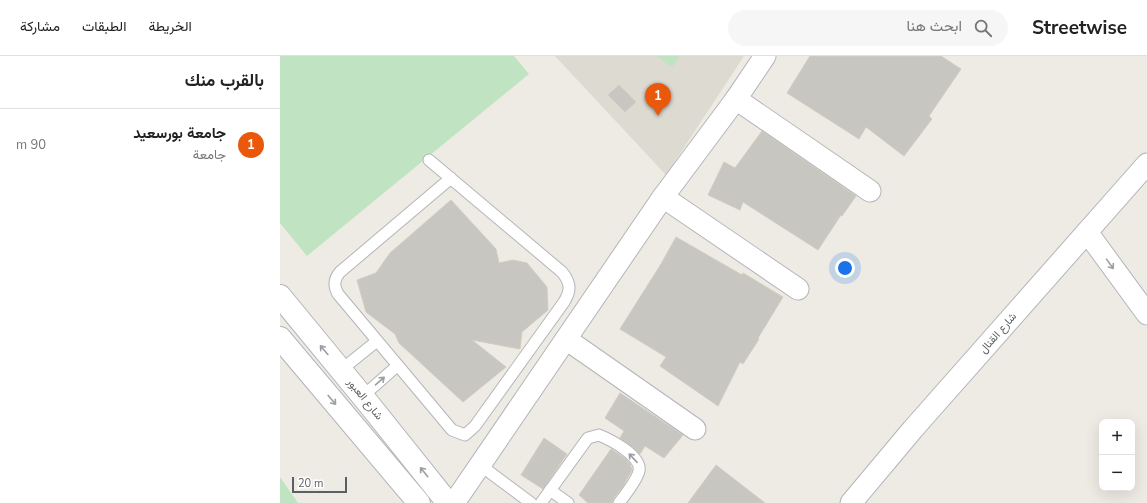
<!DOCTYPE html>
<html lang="ar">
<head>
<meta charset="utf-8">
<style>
  :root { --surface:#fff; --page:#f6f6f6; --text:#222; --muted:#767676; --line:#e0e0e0; --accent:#ea580c }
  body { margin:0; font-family:"Nunito Sans",Vazirmatn,sans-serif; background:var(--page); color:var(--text); direction:rtl }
  .controls { position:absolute; right:12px; bottom:12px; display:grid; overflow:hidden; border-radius:8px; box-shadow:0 4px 16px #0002 }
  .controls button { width:36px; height:36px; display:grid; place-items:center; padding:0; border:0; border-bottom:1px solid var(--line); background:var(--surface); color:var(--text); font:20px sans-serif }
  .scale { position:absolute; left:12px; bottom:10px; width:55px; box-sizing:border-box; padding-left:4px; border:2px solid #5b5e63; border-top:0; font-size:11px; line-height:14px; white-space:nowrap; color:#5b5e63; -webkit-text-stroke:3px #fff; paint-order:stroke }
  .you { position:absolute; left:565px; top:212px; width:14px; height:14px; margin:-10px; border:3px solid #fff; border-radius:50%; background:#1a73e8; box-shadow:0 0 0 6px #1a73e833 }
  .badge { display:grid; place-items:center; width:26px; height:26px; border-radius:50%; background:var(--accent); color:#fff; font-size:13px; font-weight:700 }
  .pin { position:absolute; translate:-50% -33px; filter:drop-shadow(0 1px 2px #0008) }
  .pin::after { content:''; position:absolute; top:21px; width:14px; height:12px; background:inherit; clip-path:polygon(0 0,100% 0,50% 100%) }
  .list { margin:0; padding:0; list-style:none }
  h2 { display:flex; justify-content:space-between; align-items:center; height:52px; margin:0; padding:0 16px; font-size:17px }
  h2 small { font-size:13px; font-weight:400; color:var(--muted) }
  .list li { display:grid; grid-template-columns:26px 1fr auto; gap:12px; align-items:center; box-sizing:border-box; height:72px; padding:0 16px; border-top:1px solid var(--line) }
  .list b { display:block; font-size:15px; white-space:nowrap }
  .list p { margin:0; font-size:13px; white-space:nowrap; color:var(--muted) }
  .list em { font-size:13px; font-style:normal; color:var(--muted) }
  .icon { flex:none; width:22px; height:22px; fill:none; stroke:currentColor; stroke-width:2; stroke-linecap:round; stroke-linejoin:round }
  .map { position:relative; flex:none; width:867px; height:447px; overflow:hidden; direction:ltr }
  header { display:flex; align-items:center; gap:24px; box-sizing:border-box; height:56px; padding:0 20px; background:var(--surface); border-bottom:1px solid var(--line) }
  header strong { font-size:19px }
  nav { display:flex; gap:22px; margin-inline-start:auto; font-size:14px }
  .search { width:280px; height:36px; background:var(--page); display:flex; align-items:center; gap:10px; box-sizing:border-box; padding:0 14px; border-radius:22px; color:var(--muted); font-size:15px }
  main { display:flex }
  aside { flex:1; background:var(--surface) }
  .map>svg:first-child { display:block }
  .education { fill:#dddad1 }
  .green { fill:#c0e4c1 }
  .building { fill:#c8c6c0; stroke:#d2cdc1 }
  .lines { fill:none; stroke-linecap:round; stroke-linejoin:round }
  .service-casing { stroke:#b3b5ba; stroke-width:13 }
  .minor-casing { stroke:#b3b5ba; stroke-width:23 }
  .tertiary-casing { stroke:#b3b5ba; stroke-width:24 }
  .service { stroke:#fff; stroke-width:11 }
  .minor { stroke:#fff; stroke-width:21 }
  .tertiary { stroke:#fff; stroke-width:22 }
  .oneway { stroke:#9d9ea1 }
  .labels { text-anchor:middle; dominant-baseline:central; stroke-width:3; stroke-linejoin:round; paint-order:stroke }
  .street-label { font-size:11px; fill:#5b5e63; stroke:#fff }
</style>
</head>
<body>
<header>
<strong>Streetwise</strong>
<div class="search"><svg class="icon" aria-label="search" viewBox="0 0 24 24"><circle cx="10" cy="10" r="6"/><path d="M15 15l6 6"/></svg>ابحث هنا</div>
<nav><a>الخريطة</a><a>الطبقات</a><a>مشاركة</a></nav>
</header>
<main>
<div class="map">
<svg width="867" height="447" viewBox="0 0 867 447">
  <rect width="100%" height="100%" fill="#edebe3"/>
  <path class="education" d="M275,0h189l-78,119z"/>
  <g class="green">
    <path d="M0,0h234l15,18 -222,182 -27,-33z"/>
    <path d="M376,0h24l-8,11z"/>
    <path d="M0,421l18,26h-18z"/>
  </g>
  <g class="building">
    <path d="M530,0h131l20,13 -32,47 3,3 -28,37 -38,-29 -7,12 -72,-46z"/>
    <path d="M339,29l17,17 -11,10 -17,-17z"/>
    <path d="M482,75l94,65 -14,20 -1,-1 -23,35 -75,-48 -3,8 -32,-15 16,-33 11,6z"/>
    <path d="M171,144l45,49 3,14 14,-3 14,3 20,24 1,23 -26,22 -2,17 -48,-9 34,27 -43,35 -64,-59 -4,-9 -29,-22 -9,-32 19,-7 14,-20z"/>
    <path d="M396,181l66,38 1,-2 40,24 -25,41 1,1 -16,25 -3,-2 -22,44 -58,-40 6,-9 -46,-28 41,-65z"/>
    <path d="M340,337l63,42 -19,23 -19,-12 -5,8 -11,-10 -9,-6 4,-7 -19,-13z"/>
    <path d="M264,382l23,16 -24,35 -22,-14z"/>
    <path d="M331,393l15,10 4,5 2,6 -9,16 -10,13 -1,4h-24l-9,-8z"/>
    <path d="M436,409l49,38h-77z"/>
  </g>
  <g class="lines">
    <g class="service-casing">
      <g id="service">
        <path d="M149,104l133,112c9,11 9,19 2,30l-89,124 -10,9 -13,-5 -114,-136c-5,-9 -4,-15 2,-22l111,-94"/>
        <path d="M61,314l36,-29"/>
        <path d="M83,340l34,-30"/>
        <path d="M200,409l51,38"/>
        <path d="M270,434l18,13"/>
        <path d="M261,447l44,-61 3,-4 11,-3c12,5 43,21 40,36 -2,9 -14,24 -20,32"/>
      </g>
    </g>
    <g class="minor-casing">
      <g id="minor">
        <path d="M456,43l134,92"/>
        <path d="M383,141l135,92"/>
        <path d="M807,176l60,82"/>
        <path d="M286,283l129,90"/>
        <path d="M174,447l209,-306 73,-98 29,-43"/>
        <path d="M571,447l62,-74 234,-265"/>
      </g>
    </g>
    <g class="tertiary-casing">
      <g id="tertiary">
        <path d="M0,240l88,107 80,100"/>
        <path d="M0,282l139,165"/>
      </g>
    </g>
    <use href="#service" class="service"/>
    <use href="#minor" class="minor"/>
    <use href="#tertiary" class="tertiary"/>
  </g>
  <defs><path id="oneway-shaft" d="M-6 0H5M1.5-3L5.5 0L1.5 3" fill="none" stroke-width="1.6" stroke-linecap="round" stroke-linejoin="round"/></defs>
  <g class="oneway">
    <use href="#oneway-shaft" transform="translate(830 208) rotate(54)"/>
    <use href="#oneway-shaft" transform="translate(44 294) rotate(-130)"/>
    <use href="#oneway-shaft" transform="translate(100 325) rotate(-41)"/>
    <use href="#oneway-shaft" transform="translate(52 344) rotate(50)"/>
    <use href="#oneway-shaft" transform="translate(353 402) rotate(-133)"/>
    <use href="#oneway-shaft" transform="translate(144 416) rotate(-129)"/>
  </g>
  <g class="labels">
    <g class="street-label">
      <text transform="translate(718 277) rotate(-49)">شارع القنال</text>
      <text transform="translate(85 343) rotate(51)">شارع العبور</text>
    </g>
  </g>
</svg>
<div class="controls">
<button>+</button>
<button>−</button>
</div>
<div class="scale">20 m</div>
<div class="you"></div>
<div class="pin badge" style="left:378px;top:60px">1</div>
</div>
<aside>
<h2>بالقرب منك<small></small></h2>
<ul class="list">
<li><span class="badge">1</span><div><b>جامعة بورسعيد</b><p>جامعة</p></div><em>90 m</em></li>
</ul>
</aside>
</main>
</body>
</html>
